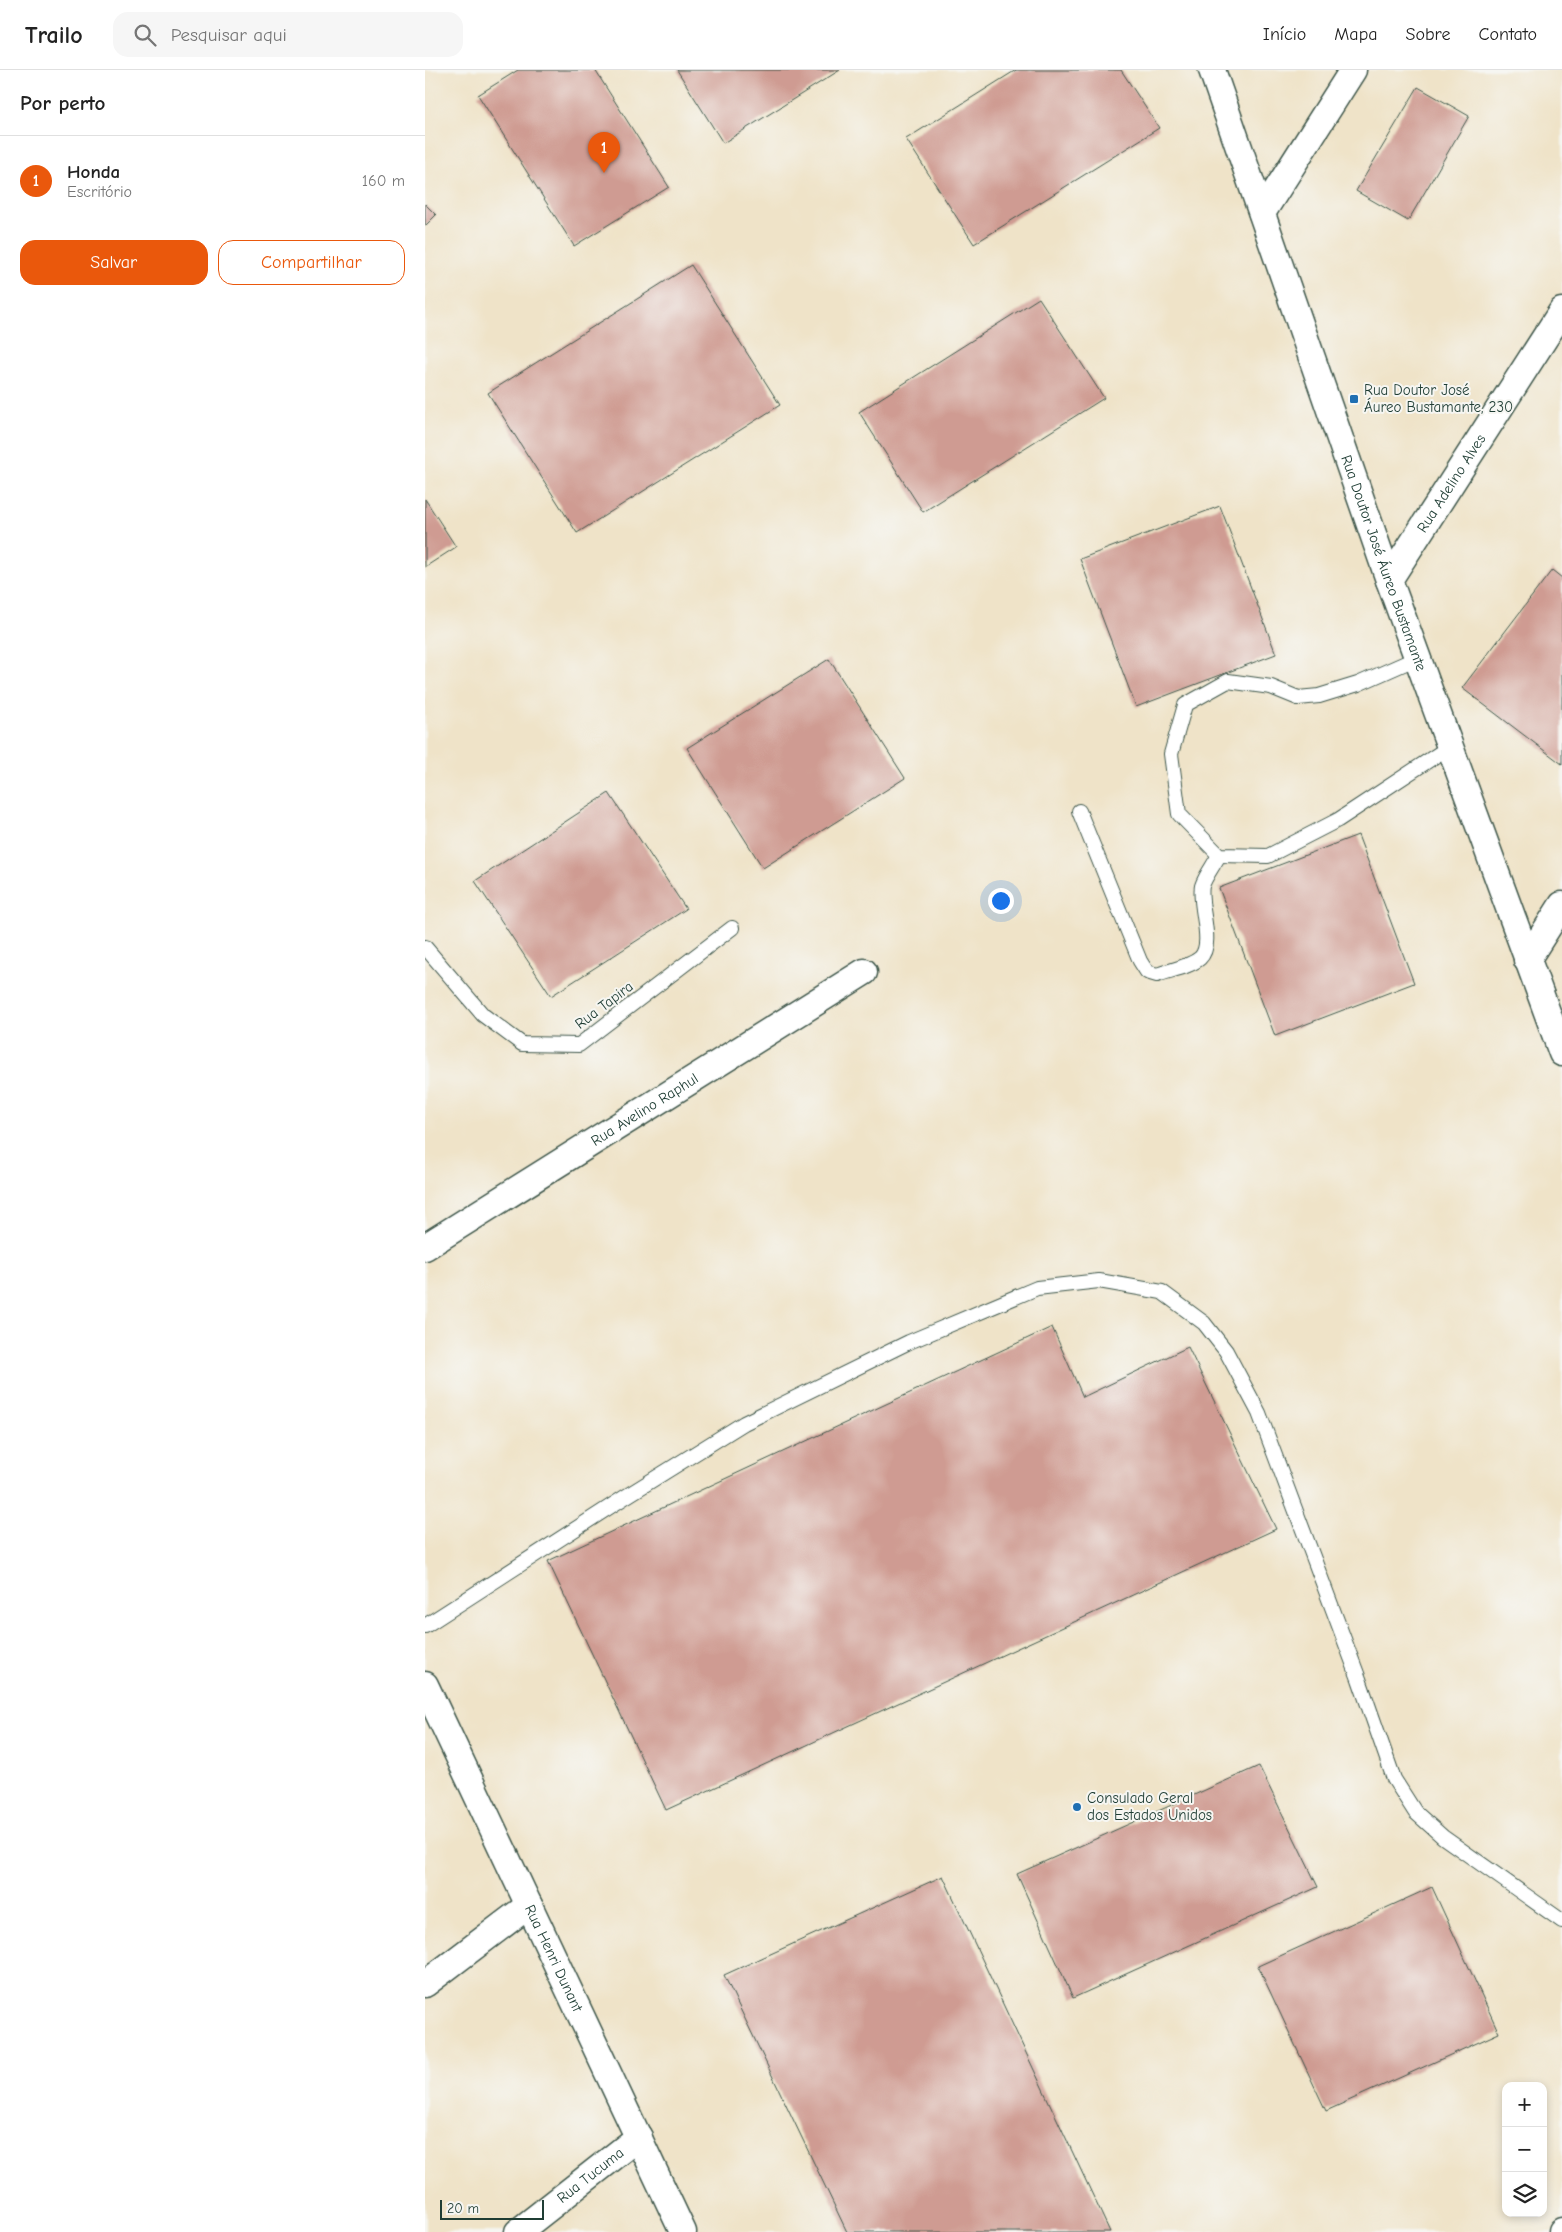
<!DOCTYPE html>
<html lang="pt">
<head>
<meta charset="utf-8">
<style>
  :root { --surface:#fff; --page:#f6f6f6; --text:#222; --muted:#767676; --line:#e0e0e0; --accent:#ea580c }
  body { margin:0; font-family:"Comic Neue",sans-serif; background:var(--page); color:var(--text) }
  .controls { position:absolute; right:15px; bottom:15px; display:grid; overflow:hidden; border-radius:10px; box-shadow:0 2px 8px #0003 }
  .controls button { width:45px; height:45px; display:grid; place-items:center; padding:0; border:0; border-bottom:1px solid var(--line); background:var(--surface); color:var(--text); font:25px sans-serif }
  .scale { position:absolute; left:15px; bottom:12px; width:104px; box-sizing:border-box; padding-left:5px; border:2px solid #1f3d34; border-top:0; font-size:14px; line-height:18px; white-space:nowrap; color:#1f3d34; -webkit-text-stroke:4px #f6f6f2; paint-order:stroke }
  .you { position:absolute; left:575px; top:830px; width:18px; height:18px; margin:-12px; border:4px solid #fff; border-radius:50%; background:#1a73e8; box-shadow:0 0 0 8px #1a73e833 }
  .badge { display:grid; place-items:center; width:32px; height:32px; border-radius:50%; background:var(--accent); color:#fff; font-size:16px; font-weight:700 }
  .pin { position:absolute; translate:-50% -41px; filter:drop-shadow(0 1px 2px #0008) }
  .pin::after { content:''; position:absolute; top:26px; width:18px; height:15px; background:inherit; clip-path:polygon(0 0,100% 0,50% 100%) }
  .list { margin:0; padding:0; list-style:none }
  h2 { display:flex; justify-content:space-between; align-items:center; height:65px; margin:0; padding:0 20px; font-size:21px }
  h2 small { font-size:16px; font-weight:400; color:var(--muted) }
  .list li { display:grid; grid-template-columns:32px 1fr auto; gap:15px; align-items:center; box-sizing:border-box; height:90px; padding:0 20px; border-top:1px solid var(--line) }
  .list b { display:block; font-size:19px; white-space:nowrap }
  .list p { margin:0; font-size:16px; white-space:nowrap; color:var(--muted) }
  .list em { font-size:16px; font-style:normal; color:var(--muted) }
  .actions { display:flex; gap:10px; padding:15px 20px }
  .actions a { flex:1; padding:11px 0; border:1px solid var(--accent); border-radius:15px; text-align:center; font-size:18px; color:var(--accent) }
  .actions .main { background:var(--accent); color:#fff }
  .icon { flex:none; width:28px; height:28px; fill:none; stroke:currentColor; stroke-width:2; stroke-linecap:round; stroke-linejoin:round }
  .map { position:relative; flex:none; width:1137px; height:2162px; overflow:hidden }
  header { display:flex; align-items:center; gap:30px; box-sizing:border-box; height:70px; padding:0 25px; background:var(--surface); border-bottom:1px solid var(--line) }
  header strong { font-size:24px }
  nav { display:flex; gap:28px; margin-inline-start:auto; font-size:18px }
  .search { width:350px; height:45px; background:var(--page); display:flex; align-items:center; gap:12px; box-sizing:border-box; padding:0 18px; border-radius:15px; color:var(--muted); font-size:19px }
  main { display:flex }
  aside { flex:1; background:var(--surface) }
  .map>svg:first-child { display:block }
  .building { fill:#cf9b92 }
  .lines { fill:none; stroke-linecap:round; stroke-linejoin:round }
  .service-casing { stroke:#3e564a; stroke-width:16 }
  .minor-casing { stroke:#3e564a; stroke-width:29 }
  .service { stroke:#fff; stroke-width:14 }
  .minor { stroke:#fff; stroke-width:26 }
  .poi-dot { fill:#1f6fb2; stroke:#f6f6f2; stroke-width:2 }
  .labels { text-anchor:middle; dominant-baseline:central; stroke-width:4; stroke-linejoin:round; paint-order:stroke }
  .poi-label { font-size:15px; fill:#1f3d34; stroke:#f6f6f2; text-anchor:start }
  .street-label { font-size:15px; fill:#1f3d34; stroke:#f6f6f2 }
</style>
</head>
<body>
<header>
<strong>Trailo</strong>
<div class="search"><svg class="icon" aria-label="search" viewBox="0 0 24 24"><circle cx="10" cy="10" r="6"/><path d="M15 15l6 6"/></svg>Pesquisar aqui</div>
<nav><a>Início</a><a>Mapa</a><a>Sobre</a><a>Contato</a></nav>
</header>
<main>
<aside>
<h2>Por perto<small></small></h2>
<ul class="list">
<li><span class="badge">1</span><div><b>Honda</b><p>Escritório</p></div><em>160 m</em></li>
</ul>
<div class="actions"><a class="main">Salvar</a><a>Compartilhar</a></div>
</aside>
<div class="map">
<svg width="1137" height="2162" viewBox="0 0 1137 2162">
  <rect width="100%" height="100%" fill="#f6f6f2"/>
  <filter id="ink" filterUnits="userSpaceOnUse"><feTurbulence type="fractalNoise" baseFrequency=".02" numOctaves="2"/><feDisplacementMap in="SourceGraphic" scale="10" xChannelSelector="R" yChannelSelector="G"/><feConvolveMatrix kernelMatrix="1 2 1 2 8 2 1 2 1" color-interpolation-filters="sRGB"/></filter>
  <filter id="wash" filterUnits="userSpaceOnUse"><feTurbulence type="fractalNoise" baseFrequency=".0096" numOctaves="4" result="noise"/><feDisplacementMap in="SourceGraphic" scale="20" xChannelSelector="R" yChannelSelector="G"/><feGaussianBlur stdDeviation="1.12" result="paint"/><feColorMatrix in="noise" values="0 0 0 0 0 0 0 0 0 0 0 0 0 0 0 0 0 1.4 0 .05"/><feComposite in="paint" operator="in"/></filter>
  <g filter="url(#wash)">
    <rect width="100%" height="100%" fill="#efe3c8"/>
    <g id="blocks">
      <g class="building">
        <path d="M93,0h77l74,117 -95,59 -96,-151z"/>
        <path d="M252,0h163l-117,73z"/>
        <path d="M591,0h105l38,58 -185,116 -68,-105z"/>
        <path d="M993,17l51,29 -61,105 -52,-30z"/>
        <path d="M0,134l11,11 -11,11z"/>
        <path d="M266,195l89,140 -203,128 -89,-140z"/>
        <path d="M614,228l65,100 -181,114 -64,-100z"/>
        <path d="M0,429l31,48 -31,20z"/>
        <path d="M795,436l56,148 -140,53 -56,-148z"/>
        <path d="M1127,500l10,8v186l-100,-76z"/>
        <path d="M404,589l76,119 -142,90 -76,-120z"/>
        <path d="M184,723l77,116 -135,87 -76,-115z"/>
        <path d="M933,765l56,148 -139,53 -56,-148z"/>
        <path d="M627,1257l31,70 105,-50 88,182 -610,281 -118,-249z"/>
        <path d="M834,1696l59,121 -245,111 -56,-124z"/>
        <path d="M518,1806l167,356h-263l-123,-257z"/>
        <path d="M1007,1817l67,146 -173,78 -68,-145z"/>
      </g>
    </g>
  </g>
  <g filter="url(#ink)">
    <use href="#blocks" fill-opacity="0" stroke="#3e564a" stroke-width="1"/>
    <g class="lines">
      <g class="service-casing">
        <g id="service">
          <path d="M992,588l-59,26 -39,12 -21,2 -27,-11 -43,-6 -43,24 -14,49 8,60 40,41 49,1 70,-36 111,-73"/>
          <path d="M654,741l61,150 7,11 10,3c13,-5 33,-8 43,-17 15,-14 -2,-53 2,-72 3,-10 12,-21 17,-31"/>
          <path d="M0,877l58,68 39,29 57,1 153,-117"/>
          <path d="M0,1556l200,-129 119,-74 165,-81 128,-54 62,-7 63,11 42,31 22,28 33,62 100,266 35,100 21,33 28,25 119,84"/>
        </g>
      </g>
      <g class="minor-casing">
        <g id="minor">
          <path id="s1" d="M787,0l177,510 173,473"/>
          <path d="M837,143l91,-143"/>
          <path id="s2" d="M964,510l173,-269"/>
          <path d="M1102,890l35,-55"/>
          <path id="s3" d="M0,1177l439,-275"/>
          <path id="s4" d="M0,1615l258,547"/>
          <path d="M0,1914l104,-79"/>
          <path id="s5" d="M93,2162l121,-95"/>
          <path d="M1137,2162v-1"/>
        </g>
      </g>
      <use href="#service" class="service"/>
      <use href="#minor" class="minor"/>
    </g>
  </g>
  <g class="poi-dot">
    <rect x="924" y="324" width="10" height="10" rx="2.5"/>
    <circle cx="652" cy="1737" r="5"/>
  </g>
  <g class="labels">
    <g class="poi-label">
      <text x="939" y="320">Rua Doutor José<tspan x="939" dy="17">Áureo Bustamante, 230</tspan></text>
      <text x="662" y="1728">Consulado Geral<tspan x="662" dy="17">dos Estados Unidos</tspan></text>
    </g>
    <g class="street-label">
      <text stroke="none"><textPath href="#s2" startOffset="115">Rua Adelino Alves</textPath></text>
      <text stroke="none"><textPath href="#s1" startOffset="522">Rua Doutor José Áureo Bustamante</textPath></text>
      <text transform="translate(179 935) rotate(-37)">Rua Tapira</text>
      <text stroke="none"><textPath href="#s3" startOffset="259">Rua Avelino Raphul</textPath></text>
      <text stroke="none"><textPath href="#s4" startOffset="302">Rua Henri Dunant</textPath></text>
      <text stroke="none"><textPath href="#s5" startOffset="92">Rua Tucuma</textPath></text>
    </g>
  </g>
</svg>
<div class="controls">
<button>+</button>
<button>−</button>
<button><svg class="icon" aria-label="layers" viewBox="0 0 24 24"><path d="M12 4l9 5-9 5-9-5zM3 14l9 5 9-5"/></svg></button>
</div>
<div class="scale">20 m</div>
<div class="you"></div>
<div class="pin badge" style="left:179px;top:103px">1</div>
</div>
</main>
</body>
</html>
